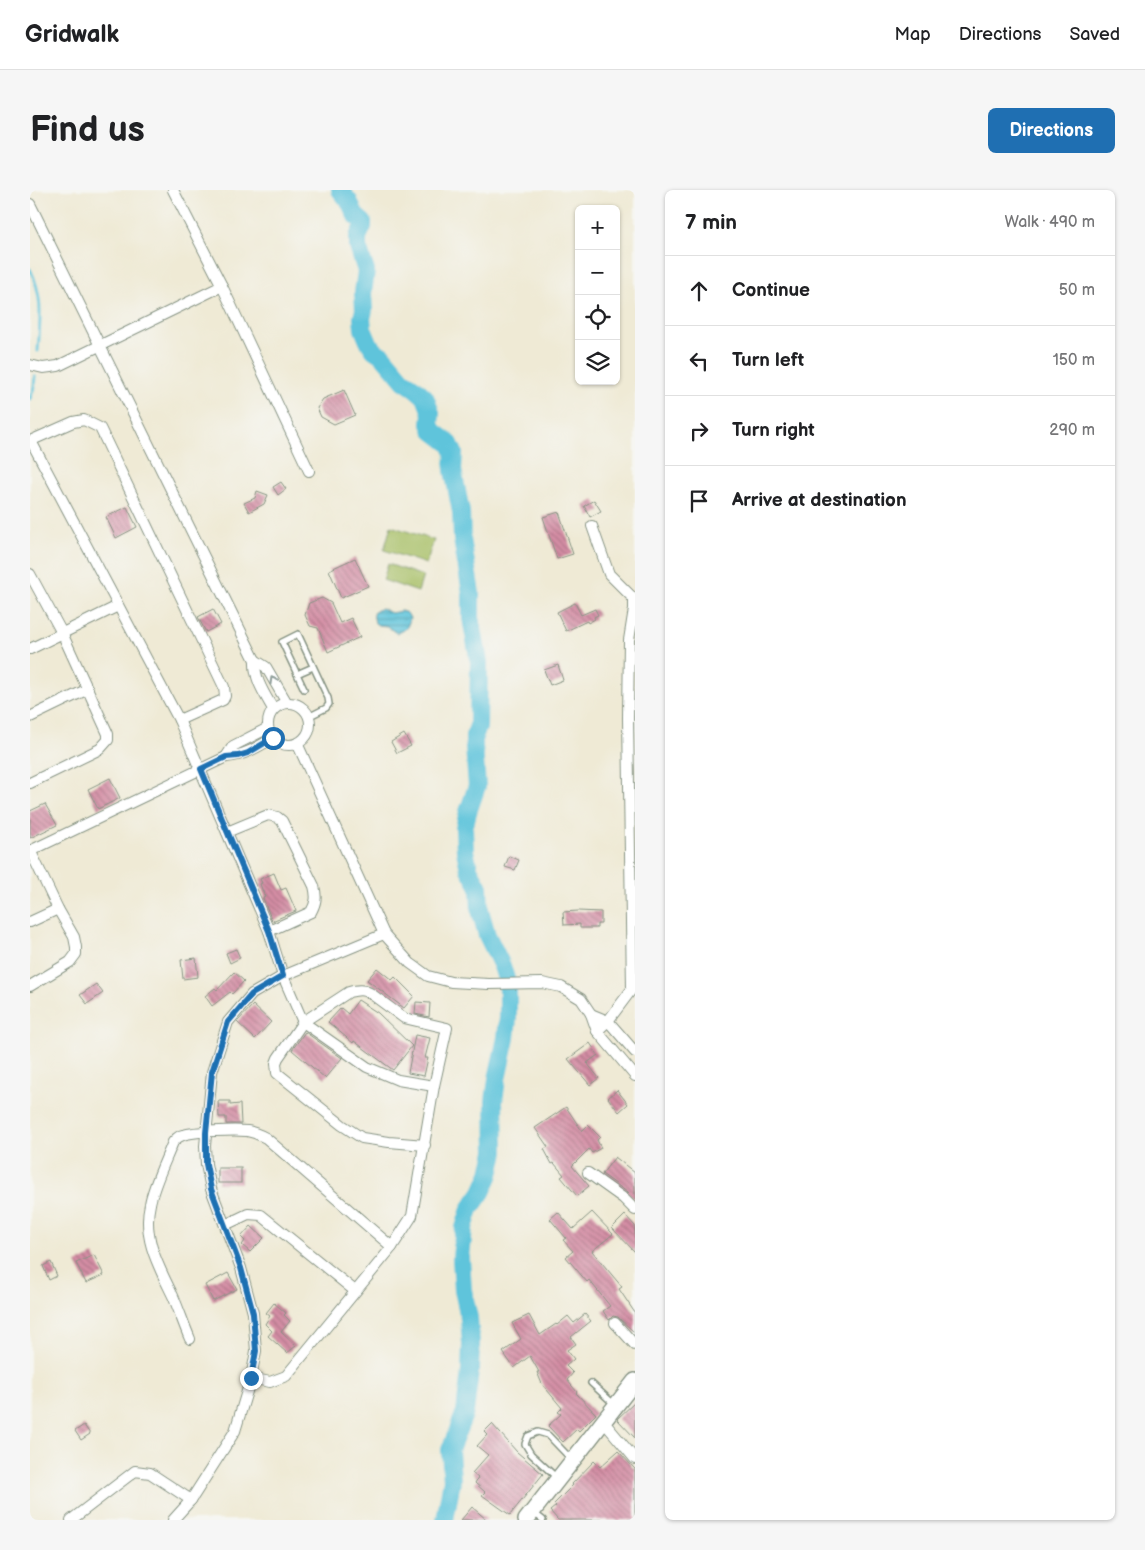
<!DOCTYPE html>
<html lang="en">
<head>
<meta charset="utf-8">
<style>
  :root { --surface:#fff; --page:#f6f6f6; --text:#202124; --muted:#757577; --line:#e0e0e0; --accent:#1f6fb2 }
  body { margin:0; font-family:"Balsamiq Sans",sans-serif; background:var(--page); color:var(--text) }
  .controls { position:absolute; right:15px; top:15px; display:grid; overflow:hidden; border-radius:8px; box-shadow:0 1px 4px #0004 }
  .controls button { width:45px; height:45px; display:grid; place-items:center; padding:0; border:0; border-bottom:1px solid var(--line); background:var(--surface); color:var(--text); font:25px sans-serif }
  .stop { position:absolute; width:15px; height:15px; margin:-11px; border:4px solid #1f6fb2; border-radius:50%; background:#fff }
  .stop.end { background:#1f6fb2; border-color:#fff; box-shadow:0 1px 5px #0008 }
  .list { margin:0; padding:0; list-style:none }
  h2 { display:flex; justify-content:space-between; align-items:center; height:65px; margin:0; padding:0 20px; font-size:21px }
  h2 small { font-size:16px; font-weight:400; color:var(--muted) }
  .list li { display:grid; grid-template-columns:32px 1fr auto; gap:15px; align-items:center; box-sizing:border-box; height:70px; padding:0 20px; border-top:1px solid var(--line) }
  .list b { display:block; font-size:19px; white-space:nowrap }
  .list em { font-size:16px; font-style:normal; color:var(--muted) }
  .icon { flex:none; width:28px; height:28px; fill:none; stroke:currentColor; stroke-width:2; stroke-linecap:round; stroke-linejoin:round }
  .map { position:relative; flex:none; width:605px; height:1330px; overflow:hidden; border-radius:8px }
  header { display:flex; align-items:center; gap:30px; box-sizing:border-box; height:70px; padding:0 25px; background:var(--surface); border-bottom:1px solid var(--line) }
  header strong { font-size:24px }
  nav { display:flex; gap:28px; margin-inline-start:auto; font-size:18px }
  .intro { display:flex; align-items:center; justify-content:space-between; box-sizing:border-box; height:120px; padding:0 30px }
  h1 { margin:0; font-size:35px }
  .button { padding:12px 22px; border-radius:8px; background:var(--accent); color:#fff; font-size:18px; font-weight:700 }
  main { display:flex; gap:30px; padding:0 30px }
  aside { flex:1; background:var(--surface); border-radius:8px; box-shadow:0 1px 4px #0004 }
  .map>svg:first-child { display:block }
  .garden { fill:#a6be63; stroke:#627e4c }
  .water { fill:url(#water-rules); stroke:#3e8088 }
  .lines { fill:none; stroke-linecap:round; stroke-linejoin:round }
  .stream { stroke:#5ec4db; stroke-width:3 }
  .river { stroke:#5ec4db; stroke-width:18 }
  .building { fill:url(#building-back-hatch) }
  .service-casing { stroke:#879484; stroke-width:8 }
  .minor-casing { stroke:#879484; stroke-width:12 }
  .primary-casing { stroke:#879484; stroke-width:18 }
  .service { stroke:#fff; stroke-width:5 }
  .minor { stroke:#fff; stroke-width:10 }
  .primary { stroke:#fff; stroke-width:15 }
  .oneway { stroke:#8f9e9a }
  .route { stroke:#1f6fb2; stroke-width:6 }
</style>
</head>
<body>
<header>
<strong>Gridwalk</strong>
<nav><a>Map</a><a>Directions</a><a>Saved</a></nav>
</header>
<div class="intro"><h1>Find us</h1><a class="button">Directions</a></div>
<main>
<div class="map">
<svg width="605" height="1330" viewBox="0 0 605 1330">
  <defs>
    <pattern id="water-rules" width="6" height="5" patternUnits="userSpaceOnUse" patternTransform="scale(1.25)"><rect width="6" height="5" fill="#5ec4db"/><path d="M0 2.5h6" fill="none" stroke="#4da0b2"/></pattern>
    <pattern id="building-back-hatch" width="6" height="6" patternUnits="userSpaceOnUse" patternTransform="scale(1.25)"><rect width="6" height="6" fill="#d48da4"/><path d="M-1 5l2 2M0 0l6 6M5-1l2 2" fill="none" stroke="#ab7486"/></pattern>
  </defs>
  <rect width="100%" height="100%" fill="#f6f6f2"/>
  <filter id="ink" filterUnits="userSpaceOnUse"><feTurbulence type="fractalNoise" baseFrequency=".02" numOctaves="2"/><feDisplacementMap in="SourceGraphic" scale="10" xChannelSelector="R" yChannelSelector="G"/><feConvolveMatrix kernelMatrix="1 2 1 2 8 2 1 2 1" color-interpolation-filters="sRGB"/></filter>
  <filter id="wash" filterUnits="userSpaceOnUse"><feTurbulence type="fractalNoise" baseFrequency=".0096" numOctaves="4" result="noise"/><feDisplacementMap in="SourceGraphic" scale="20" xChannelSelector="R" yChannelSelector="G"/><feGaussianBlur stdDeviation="1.12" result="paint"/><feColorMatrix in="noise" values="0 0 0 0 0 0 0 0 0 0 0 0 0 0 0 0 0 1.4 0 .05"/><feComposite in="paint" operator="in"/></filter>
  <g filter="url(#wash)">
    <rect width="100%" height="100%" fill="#efead5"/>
    <g class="garden">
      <path d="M361,336l43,14 -8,24 -42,-14z"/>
      <path d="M358,374l35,12 -5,16 -35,-12z"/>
    </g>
    <path class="water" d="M351,418l10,5 10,-2 6,2 3,5c-2,10 -5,13 -14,15l-9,-7 -9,-1 -3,-2 -2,-10z"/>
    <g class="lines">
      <g class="stream">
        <path d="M0,79c14,28 10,52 8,82"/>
        <path d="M0,209l4,-12 1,-11"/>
      </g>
      <path class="river" d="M310,0l9,11 7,15 7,6v4l-5,11v10l8,24 -3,22 1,17 -2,8 1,11 5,12 6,9 9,6 21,25 12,8 9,8 6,16 -1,11 3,7 17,13 4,9 -1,17 8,42 1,27 9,54v25l8,44 -1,65 -4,9v11l3,39 -9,26 -4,16 1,23 4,18 10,18 1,23 7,25 15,31 4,13 2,11v28l-2,20 -9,41 -3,22 1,51 -5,22 -8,18 -12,17 -6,19 -3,30 2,32 6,28 2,26 -1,27 -5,41 -15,38 2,30 -7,40"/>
    </g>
    <g id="blocks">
      <g class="building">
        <path d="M314,200l11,25 -21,9 -13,-7 -4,-9 6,-9z"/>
        <path d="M251,292l5,7 -8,6 -5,-8z"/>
        <path d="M227,301l11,4 -4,9 -15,8 -5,-9 11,-5z"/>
        <path d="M564,310l7,11 -11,6 -6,-11z"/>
        <path d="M97,317l10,20 -21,11 -10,-21z"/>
        <path d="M529,322l14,42 -16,5 -14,-42z"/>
        <path d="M325,368l13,28 -27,12 -12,-28z"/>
        <path d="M292,408l9,5 9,20 11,-5 9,19 -32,15 -10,-24 -8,-2 -5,-11 4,-12z"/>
        <path d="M545,413l6,12 14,-6 3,6 -4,2 1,2 -7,4 -1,-2 -21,10 -9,-19z"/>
        <path d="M183,419l8,15 -15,8 -8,-15z"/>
        <path d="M528,475l5,15 -13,5 -6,-15z"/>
        <path d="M374,544l7,12 -14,7 -6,-11z"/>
        <path d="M80,588l10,20 -22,11 -10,-20z"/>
        <path d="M15,614l12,21 -27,13v-27z"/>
        <path d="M479,666l10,4 -4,10 -10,-3z"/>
        <path d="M244,683l7,17 5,-2 10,23 -24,10 -9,-23 2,-1 -5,-13 2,-1 -2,-4z"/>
        <path d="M548,721l23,1v12h-4v4h-17v-4l-16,1 -1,-13z"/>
        <path d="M206,759l4,9 -10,5 -4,-10z"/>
        <path d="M166,768l2,19 -15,2 -2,-19z"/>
        <path d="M347,778l15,12 3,-3 19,19 -10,12 -37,-28z"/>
        <path d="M204,782l10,9 -12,13 -2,-2 -18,14 -7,-10 10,-8 2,2z"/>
        <path d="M66,794l7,9 -16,11 -7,-9z"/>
        <path d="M328,810l20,13 34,33 -19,24 -39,-29 -1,2 -25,-21 13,-14 7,6z"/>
        <path d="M386,812l14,1 -1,14 -14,-3z"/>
        <path d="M223,815l18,17 -16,17 -18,-17z"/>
        <path d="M275,842l37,26 -17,20 -33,-28z"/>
        <path d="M385,845l15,3 -5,20h3l-4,18 -16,-3z"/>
        <path d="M560,853l8,12 -11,8 12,15 -9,7 -22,-26z"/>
        <path d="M587,900l11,14 -9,8 -11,-14z"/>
        <path d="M188,911h12v4l10,-1 1,20h-15v-7h-7z"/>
        <path d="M536,917l16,24 6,-6 12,12 -3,3 4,8 -9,5 -3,-4 -17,17 17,20 -12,10 -16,-19 3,-2 -10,-12 -2,1 -8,-15 4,-2 -13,-19z"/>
        <path d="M585,967l20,16v27l-8,-8 -25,-18z"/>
        <rect x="188" y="978" width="23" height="15"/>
        <path d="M528,1022l15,17 19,-17 21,22 -21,17 30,36 -3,2 16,24v20l-17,-16 -5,-1 -4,4 -6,-9 7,-5 -21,-26 -2,2 -21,-25 7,-6 -10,-11 3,-2 -16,-19z"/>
        <path d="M595,1025l10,11v26l-23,-24z"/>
        <path d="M221,1036l13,12 -14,14 -8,-7 3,-4 -4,-4z"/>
        <path d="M64,1065l10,20 -18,8 -10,-20z"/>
        <path d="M21,1072l6,14 -8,4 -6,-14z"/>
        <path d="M198,1083l9,16 -24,12 -8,-16z"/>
        <path d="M244,1113l12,10 -2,2 6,6 -9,11 15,14 -9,7 -19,-17 4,-5 -7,-7 5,-8 -4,-3z"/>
        <path d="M555,1124l6,7 -20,16 5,7 -9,6 7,9 -8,7 7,7 -6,7 10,12 -1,1 20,21 -17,17 -2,-2 -14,13 -15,-16 13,-12 -3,-2 4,-4 -20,-24 -5,-12h2l-9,-16 -16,12 -11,-16 18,-13 -9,-16 17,-8 11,20 16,-11 1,1 11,-9 6,7z"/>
        <path d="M605,1212v36l-18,-19z"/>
        <path d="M462,1234l25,28 26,22 -33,41 -28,-20 3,-3 -10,-9 3,-5 -6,-5 16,-18 -11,-9 10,-11 -3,-3z"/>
        <path d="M54,1235l6,9 -9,6 -6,-9z"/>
        <path d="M588,1261l17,18v51h-77l-8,-9 6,-5 -2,-2 19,-19 -1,-1 22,-23 6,6z"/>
        <path d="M442,1317l15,13h-26z"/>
      </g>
    </g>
  </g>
  <g filter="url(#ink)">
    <use href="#blocks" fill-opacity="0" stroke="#879484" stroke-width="1"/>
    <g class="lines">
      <g class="service-casing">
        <g id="service">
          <path d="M267,484l16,-7"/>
          <path d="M274,499l-22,-47 16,-8 30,64 1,6 -3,4 -18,9"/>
          <path d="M561,1193l24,22"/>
          <path d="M527,1288l-26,-24 -6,-10 3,-8 10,-4 10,3 24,25"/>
          <path d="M504,1323l9,7"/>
        </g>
      </g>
      <g class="minor-casing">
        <g id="minor">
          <path d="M143,0l49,96 87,185"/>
          <path d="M0,14l225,456c-1,19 9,33 18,49"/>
          <path d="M0,175l13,3 15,-2 164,-80"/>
          <path d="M0,251l43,-19 11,-2 16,8 124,259 1,9 -2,4 -44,20"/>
          <path d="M1,251l148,279 90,211 14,45 20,46 64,45 31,13 36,6"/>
          <path d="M562,336l17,48 25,25v10l-5,31 -1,78 4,271 -24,32 -11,10"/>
          <path d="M0,384l32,59 46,101v6l-8,9 -70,34"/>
          <path d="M0,459l88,-43"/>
          <path d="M225,470l11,7 21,36"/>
          <circle cx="259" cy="534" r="21"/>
          <path d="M0,527l58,-28"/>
          <path d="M267,553l87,191 26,29 18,13 23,6 38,2 53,-1 19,4 20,12 10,15 6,17 38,45"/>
          <path d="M196,567l7,-11 35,-18"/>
          <path d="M197,642l41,-17 9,2 5,4 32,65c3,11 2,17 -3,26l-42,19"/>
          <path d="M0,660l28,59 16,28 2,10v7l-6,8 -40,24"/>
          <path d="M0,661l196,-94c18,-1 32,-10 47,-19"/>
          <path d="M0,732l28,-13"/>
          <path d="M561,824l17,7 27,31"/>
          <path d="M558,983l35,25 12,12"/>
          <path d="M195,1035l23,-11 13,1 94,76"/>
          <path d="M585,1133l20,22"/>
          <path d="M160,1149c-6,-14 -11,-29 -17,-43 -14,-29 -31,-58 -23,-92 3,-18 16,-44 23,-62 3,-3 5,-6 10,-7 12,-4 51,-5 64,-4 7,1 13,4 19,7l126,109"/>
          <path d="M221,1188l19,4 16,-6 106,-129 20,-31 22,-130 13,-58 -43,-10 -34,-25c-7,-4 -13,-3 -21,-1l-46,30 -25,36 -2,5 1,10 65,52 20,13 27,4 36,3"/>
          <path d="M573,1231l32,38"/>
          <path d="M41,1330l64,-49 15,2 41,27"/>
          <path d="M143,1330l18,-20 44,-69 16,-53 5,-27 -3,-38 -12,-45 -30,-79 -5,-25 -1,-18 7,-74 16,-50 24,-28 31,-18 101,-42"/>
        </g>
      </g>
      <g class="primary-casing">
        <path id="primary" d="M496,1330l109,-139"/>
      </g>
      <use href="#service" class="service"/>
      <use href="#minor" class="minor"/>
      <use href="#primary" class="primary"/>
    </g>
    <defs><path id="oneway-chevron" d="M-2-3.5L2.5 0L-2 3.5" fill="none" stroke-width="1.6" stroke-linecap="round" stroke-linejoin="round" transform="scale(1.25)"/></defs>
    <use class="oneway" href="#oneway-chevron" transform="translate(243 490) rotate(-120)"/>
  </g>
  <g class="lines" filter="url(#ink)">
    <path class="route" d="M221,1188l5,-27 -3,-38 -12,-45 -30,-79 -5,-25v-31l6,-61 16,-50 24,-28 31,-18 -14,-45 -68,-162 25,-12 12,-1 10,-3 25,-15"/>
  </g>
</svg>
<div class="controls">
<button>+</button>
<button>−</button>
<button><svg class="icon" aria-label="locate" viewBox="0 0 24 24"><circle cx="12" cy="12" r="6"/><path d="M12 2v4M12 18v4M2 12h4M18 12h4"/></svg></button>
<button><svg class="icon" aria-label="layers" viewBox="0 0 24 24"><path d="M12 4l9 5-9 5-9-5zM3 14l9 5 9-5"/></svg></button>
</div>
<div class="stop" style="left:243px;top:548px"></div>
<div class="stop end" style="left:221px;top:1188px"></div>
</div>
<aside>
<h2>7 min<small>Walk · 490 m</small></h2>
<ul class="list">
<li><svg class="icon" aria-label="ahead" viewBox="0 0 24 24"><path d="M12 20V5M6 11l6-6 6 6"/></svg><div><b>Continue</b></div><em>50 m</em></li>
<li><svg class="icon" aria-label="left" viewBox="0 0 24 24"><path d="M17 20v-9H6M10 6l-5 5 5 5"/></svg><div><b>Turn left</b></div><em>150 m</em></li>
<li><svg class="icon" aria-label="right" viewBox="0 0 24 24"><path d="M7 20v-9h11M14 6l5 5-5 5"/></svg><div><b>Turn right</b></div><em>290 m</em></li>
<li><svg class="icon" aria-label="arrive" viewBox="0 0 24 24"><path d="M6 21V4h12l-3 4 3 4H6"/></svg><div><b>Arrive at destination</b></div></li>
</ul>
</aside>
</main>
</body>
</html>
